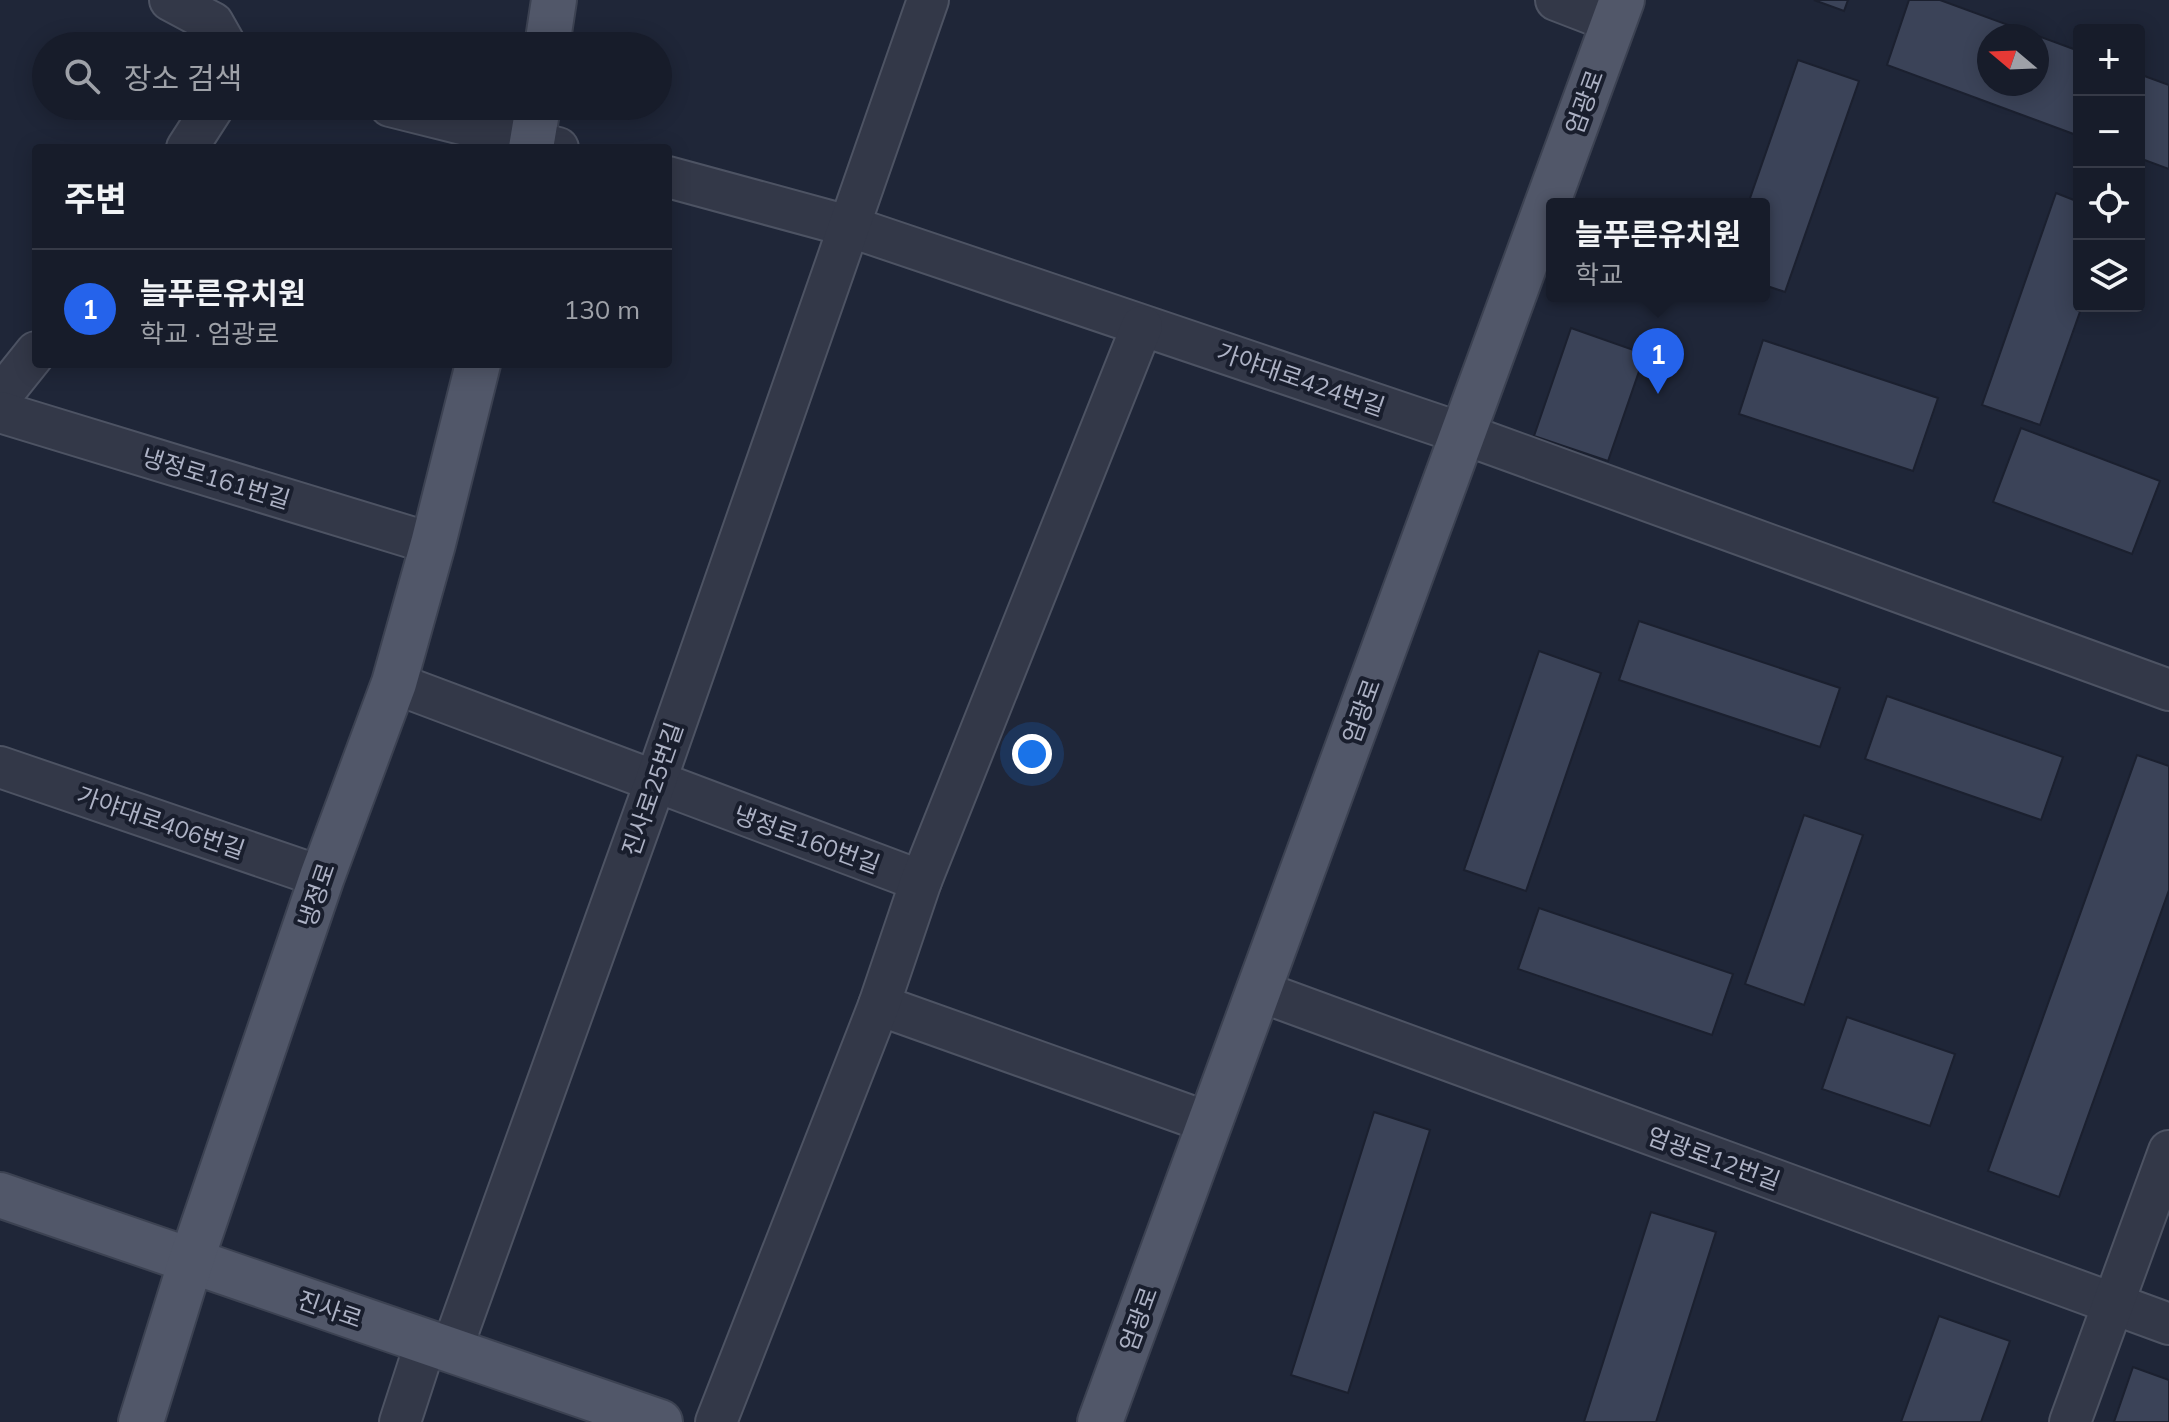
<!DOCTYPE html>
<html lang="ko">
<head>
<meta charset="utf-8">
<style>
  :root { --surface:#171c2a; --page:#202532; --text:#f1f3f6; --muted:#9ea1a8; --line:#363a47; --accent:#2563eb }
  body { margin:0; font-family:Mulish,"Noto Sans KR",sans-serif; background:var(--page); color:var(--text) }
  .controls { position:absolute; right:24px; top:24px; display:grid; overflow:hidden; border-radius:8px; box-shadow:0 4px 20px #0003 }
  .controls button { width:72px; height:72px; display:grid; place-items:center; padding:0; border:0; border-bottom:2px solid var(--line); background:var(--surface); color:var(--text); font:40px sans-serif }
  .compass { position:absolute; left:1977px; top:24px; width:72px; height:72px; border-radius:50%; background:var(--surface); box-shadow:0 4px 20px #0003; rotate:289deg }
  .you { position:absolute; left:1032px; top:754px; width:28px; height:28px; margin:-20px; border:6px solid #fff; border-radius:50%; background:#1a73e8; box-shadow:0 0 0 12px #1a73e833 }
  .badge { display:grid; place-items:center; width:52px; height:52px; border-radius:50%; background:var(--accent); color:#fff; font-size:26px; font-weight:700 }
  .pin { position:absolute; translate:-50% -66px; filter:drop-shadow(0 2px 4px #0008) }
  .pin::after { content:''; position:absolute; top:42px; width:28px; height:24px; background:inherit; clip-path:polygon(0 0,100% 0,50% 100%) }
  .popup { position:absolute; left:1546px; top:198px; width:224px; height:104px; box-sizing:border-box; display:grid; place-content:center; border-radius:8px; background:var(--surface); filter:drop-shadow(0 2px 6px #0005); font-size:26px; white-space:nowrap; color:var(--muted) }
  .popup b { font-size:30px; color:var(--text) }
  .popup::after { content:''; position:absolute; left:50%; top:100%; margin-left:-16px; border:16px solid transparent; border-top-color:var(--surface) }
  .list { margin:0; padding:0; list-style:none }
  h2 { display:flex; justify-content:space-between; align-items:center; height:104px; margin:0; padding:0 32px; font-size:34px }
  h2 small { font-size:26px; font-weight:400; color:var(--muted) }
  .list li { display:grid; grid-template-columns:52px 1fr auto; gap:24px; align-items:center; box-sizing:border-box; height:120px; padding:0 32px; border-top:2px solid var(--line) }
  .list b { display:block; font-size:30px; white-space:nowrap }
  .list p { margin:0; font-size:26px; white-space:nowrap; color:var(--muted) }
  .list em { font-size:26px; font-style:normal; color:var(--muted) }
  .icon { flex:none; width:44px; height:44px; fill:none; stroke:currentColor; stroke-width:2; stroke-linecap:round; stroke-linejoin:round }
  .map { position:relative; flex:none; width:2169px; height:1422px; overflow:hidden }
  .search { position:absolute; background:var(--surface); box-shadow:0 4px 20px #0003; left:32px; top:32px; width:640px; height:88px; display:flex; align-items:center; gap:20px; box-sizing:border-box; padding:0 28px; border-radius:44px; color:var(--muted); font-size:30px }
  .panel { position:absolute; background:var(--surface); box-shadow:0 4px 20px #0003; left:32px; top:144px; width:640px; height:224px; border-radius:8px }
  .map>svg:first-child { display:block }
  .building { fill:#3b4358; stroke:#1b202f; stroke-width:2; fill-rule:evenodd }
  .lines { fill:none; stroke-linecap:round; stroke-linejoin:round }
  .minor-casing { stroke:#4d5363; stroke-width:44 }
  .major-casing { stroke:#3c4252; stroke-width:48 }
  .minor { stroke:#333848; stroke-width:40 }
  .major { stroke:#515769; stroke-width:44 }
  .labels { text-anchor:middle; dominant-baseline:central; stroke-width:8; stroke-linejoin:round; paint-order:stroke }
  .street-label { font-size:24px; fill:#adb2c5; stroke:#191e2d }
</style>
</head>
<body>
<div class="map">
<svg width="2169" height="1422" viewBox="0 0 2169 1422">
  <rect width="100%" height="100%" fill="#1f2638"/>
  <g class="building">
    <path d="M1814,0h34l-4,11z"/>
    <path d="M1909,0h31l139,51v85l-192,-71zM1989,36h48v48h-48z"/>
    <path d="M1798,60l61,21 -74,211 -21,-7v-81h-16z"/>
    <path d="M2139,74l30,11v84l-30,-11z"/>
    <path d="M2056,193l23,9v104h3l-42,119 -58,-20z"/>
    <path d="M1571,328l74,26 -37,107 -74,-25z"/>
    <path d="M1763,340l175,58 -25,73 -174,-57z"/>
    <path d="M2021,428l139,53 -28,73 -139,-52z"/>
    <path d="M1639,621l201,67 -20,59 -201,-67z"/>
    <path d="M1539,651l62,22 -75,218 -62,-21z"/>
    <path d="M1887,696l176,61 -22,63 -176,-61z"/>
    <path d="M2137,755l32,11v124l-110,307 -71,-26z"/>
    <path d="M1804,815l59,20 -59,170 -59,-21z"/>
    <path d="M1539,908l194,66 -21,61 -194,-66z"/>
    <path d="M1847,1017l108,37 -25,72 -108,-37z"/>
    <path d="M1374,1112l56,18 -82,263 -57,-18z"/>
    <path d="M1651,1212l65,20 -60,190h-72z"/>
    <path d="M1939,1316l71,25 -29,81h-80z"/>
    <path d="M2133,1367l36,13v42h-55z"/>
  </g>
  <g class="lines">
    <g class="minor-casing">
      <g id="minor">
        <path d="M170,0l43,23 13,23"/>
        <path d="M1556,0l57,22"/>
        <path d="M390,106l168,42"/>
        <path d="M187,148l27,-42"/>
        <path d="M668,177l180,49 613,207 708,257"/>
        <path d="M0,397l36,-45"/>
        <path d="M0,412l433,132"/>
        <path d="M394,683l527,198"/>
        <path d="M0,767l322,110"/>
        <path d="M1259,991l910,333"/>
        <path d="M879,1005l331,118"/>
        <path d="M451,1351l204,-568 273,-783"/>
        <path d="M400,1422l26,-80"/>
        <path d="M716,1422l163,-417 42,-124 221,-555"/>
        <path d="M2070,1422l99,-271"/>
      </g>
    </g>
    <g class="major-casing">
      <g id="major">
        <path d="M547,46l7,-46"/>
        <path d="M531,148l7,-42"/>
        <path d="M0,1195l660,227"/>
        <path d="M141,1422l50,-161 131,-384 72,-194 39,-139 45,-180"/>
        <path d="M1100,1422l522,-1422"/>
      </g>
    </g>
    <use href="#minor" class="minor"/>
    <use href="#major" class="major"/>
  </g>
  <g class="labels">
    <g class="street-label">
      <text transform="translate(1584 102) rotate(-70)">엄광로</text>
      <text transform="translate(1301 379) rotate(19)">가야대로424번길</text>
      <text transform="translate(216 478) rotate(17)">냉정로161번길</text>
      <text transform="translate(1361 711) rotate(-70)">엄광로</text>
      <text transform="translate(652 789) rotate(-71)">진사로25번길</text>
      <text transform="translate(161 822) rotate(19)">가야대로406번길</text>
      <text transform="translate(807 839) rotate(20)">냉정로160번길</text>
      <text transform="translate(316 895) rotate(-71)">냉정로</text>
      <text transform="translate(1714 1158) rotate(20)">엄광로12번길</text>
      <text transform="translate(330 1309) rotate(19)">진사로</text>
      <text transform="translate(1138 1319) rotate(-70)">엄광로</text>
    </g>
  </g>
</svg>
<div class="controls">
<button>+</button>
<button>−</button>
<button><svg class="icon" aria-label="locate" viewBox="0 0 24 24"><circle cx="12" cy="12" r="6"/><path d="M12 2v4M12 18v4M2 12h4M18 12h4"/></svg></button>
<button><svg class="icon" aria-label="layers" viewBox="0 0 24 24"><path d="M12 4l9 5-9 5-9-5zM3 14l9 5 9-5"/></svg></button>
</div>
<svg class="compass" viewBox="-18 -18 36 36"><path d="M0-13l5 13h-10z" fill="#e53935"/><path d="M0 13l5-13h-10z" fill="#9ea1a8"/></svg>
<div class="you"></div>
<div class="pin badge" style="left:1658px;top:394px">1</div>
<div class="popup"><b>늘푸른유치원</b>학교</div>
<div class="search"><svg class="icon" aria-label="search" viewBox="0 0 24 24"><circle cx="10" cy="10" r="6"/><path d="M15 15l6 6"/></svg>장소 검색</div>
<section class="panel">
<h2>주변<small></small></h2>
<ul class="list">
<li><span class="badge">1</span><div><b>늘푸른유치원</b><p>학교 · 엄광로</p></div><em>130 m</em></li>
</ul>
</section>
</div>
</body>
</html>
